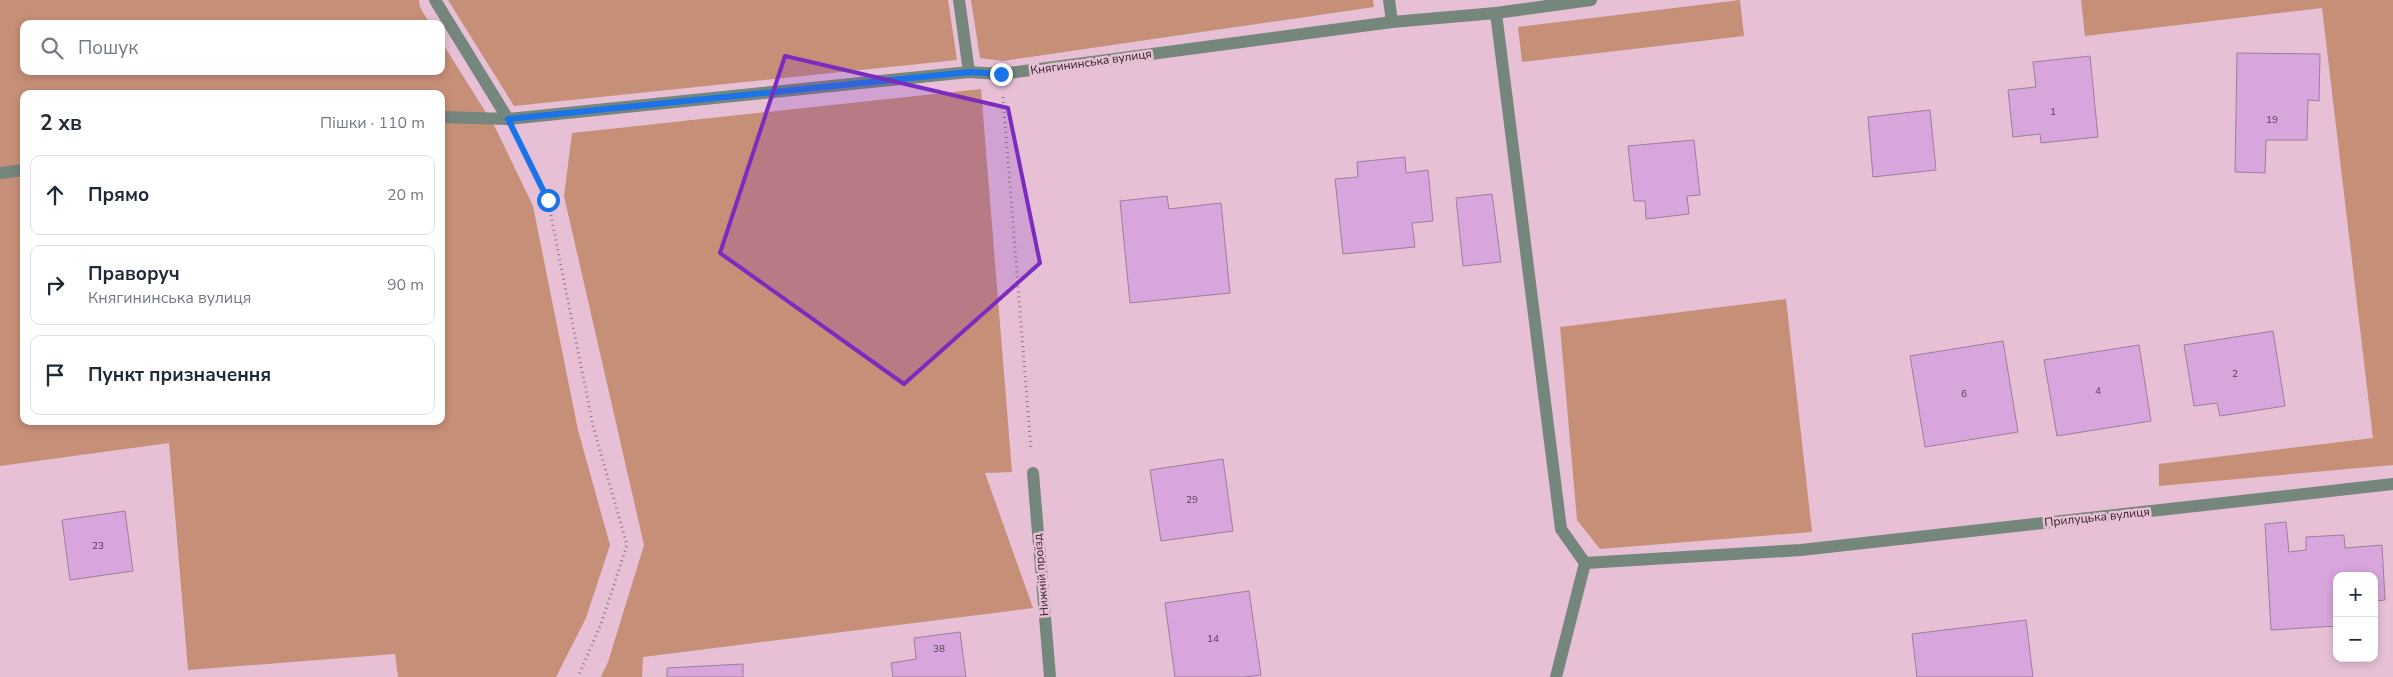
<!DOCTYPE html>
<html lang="uk">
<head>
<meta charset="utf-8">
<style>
  :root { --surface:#fff; --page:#f2f2f3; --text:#1f2937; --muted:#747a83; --line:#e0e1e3 }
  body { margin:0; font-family:"Nunito Sans",sans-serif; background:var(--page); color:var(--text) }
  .controls { position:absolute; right:15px; bottom:15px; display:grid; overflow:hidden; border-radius:10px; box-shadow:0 2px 8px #0003 }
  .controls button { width:45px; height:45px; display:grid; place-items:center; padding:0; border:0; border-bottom:1px solid var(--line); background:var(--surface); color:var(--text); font:25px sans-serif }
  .stop { position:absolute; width:15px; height:15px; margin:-11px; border:4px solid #1a73e8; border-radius:50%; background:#fff }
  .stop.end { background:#1a73e8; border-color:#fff; box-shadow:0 1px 5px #0008 }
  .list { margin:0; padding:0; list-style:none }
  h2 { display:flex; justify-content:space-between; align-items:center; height:65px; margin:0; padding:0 20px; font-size:21px }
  h2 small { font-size:16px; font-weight:400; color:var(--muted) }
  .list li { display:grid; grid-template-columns:32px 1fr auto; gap:15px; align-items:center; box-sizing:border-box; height:80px; margin:0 10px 10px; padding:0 10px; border:1px solid var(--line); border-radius:10px }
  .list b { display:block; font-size:19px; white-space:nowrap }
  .list p { margin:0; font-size:16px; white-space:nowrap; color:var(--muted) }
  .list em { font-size:16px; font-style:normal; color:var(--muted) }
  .icon { flex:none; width:28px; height:28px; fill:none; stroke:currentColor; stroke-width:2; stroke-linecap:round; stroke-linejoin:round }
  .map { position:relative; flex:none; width:2393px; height:677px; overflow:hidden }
  .search { position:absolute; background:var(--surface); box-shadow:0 2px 8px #0003; left:20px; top:20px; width:425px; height:55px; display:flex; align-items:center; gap:12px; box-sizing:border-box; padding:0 18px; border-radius:10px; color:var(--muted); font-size:19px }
  .panel { position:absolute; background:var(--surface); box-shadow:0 2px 8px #0003; left:20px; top:90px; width:425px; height:335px; border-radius:10px }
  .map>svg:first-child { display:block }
  .green { fill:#c68f78; fill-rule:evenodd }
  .building { fill:#d8a5dd; stroke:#9a7f9c }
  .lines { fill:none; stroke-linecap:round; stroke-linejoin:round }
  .path { stroke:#937787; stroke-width:3; stroke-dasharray:1 4; stroke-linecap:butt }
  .minor { stroke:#75867d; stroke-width:12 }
  .route { stroke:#1a73e8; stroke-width:6 }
  .marked { fill:#7b2cbf; fill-opacity:0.2; stroke:#7b2cbf; stroke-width:4; stroke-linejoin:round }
  .labels { text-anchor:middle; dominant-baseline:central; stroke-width:5; stroke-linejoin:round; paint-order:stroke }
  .number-label { font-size:10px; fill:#563e52 }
  .street-label { font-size:12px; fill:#2a1c24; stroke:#e7c0d6 }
</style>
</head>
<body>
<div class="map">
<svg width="2393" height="677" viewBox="0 0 2393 677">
  <rect width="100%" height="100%" fill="#e7c0d6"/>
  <g class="green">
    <path d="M0,0h419l1,7 10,17h-406v47h417v-30l54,86 38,79 45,224 32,115 -24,73 -30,59h-158l-3,-23 -207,16 -19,-227 -169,23zM24,94h417v327h-417z"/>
    <path d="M448,0h500l9,60 -443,46z"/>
    <path d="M971,0h402l1,7 -371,54 -23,-3z"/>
    <path d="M1740,0l4,36 -222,26 -4,-35z"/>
    <path d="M2081,0h312v465l-234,21v-22l214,-26 -51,-430 -237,28z"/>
    <path d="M981,89l31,383 -27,1 48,135 -390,49 -1,20h-41l7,-15 36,-117 -80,-349 8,-63z"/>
    <path d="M1786,299l26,233 -212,17 -23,-29 -17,-193z"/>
  </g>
  <g class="building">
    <path d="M2237,53l83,1 -1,47 -11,-1 -1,40h-41l-1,33 -30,-1z"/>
    <path d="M2090,56l8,81 -57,6 -1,-9 -27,3 -5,-47 28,-3 -3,-25z"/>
    <path d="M1930,110l6,60 -63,7 -5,-60z"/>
    <path d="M1694,140l6,55 -13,1 2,18 -43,5 -1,-18h-11l-6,-55z"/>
    <path d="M1405,157l1,16 22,-3 5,51 -21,2 3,24 -72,7 -8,-75 23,-2 -1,-15z"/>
    <path d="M1492,194l9,68 -38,4 -7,-68z"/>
    <path d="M1167,196l2,13 52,-6 9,90 -100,10 -10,-102z"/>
    <path d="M2273,331l12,75 -65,10 -3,-13 -23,3 -10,-61z"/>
    <path d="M2003,341l15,91 -93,15 -15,-91z"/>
    <path d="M2139,345l12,76 -94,15 -13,-76z"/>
    <path d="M1223,459l10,72 -72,10 -11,-71z"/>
    <path d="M125,511l8,60 -63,9 -8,-60z"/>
    <path d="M2286,522l3,30 17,-2v-13l38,-2 1,13 37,-3 3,55 -11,1v-25h-37v50l-66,4 -6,-106z"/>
    <path d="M1249,591l12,84 -17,2h-69l-10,-74z"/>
    <path d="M2026,620l7,57h-116l-5,-43z"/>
    <path d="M960,632l6,45h-73l-2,-14 25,-4 -2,-21z"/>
    <path d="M743,664v13h-76v-9z"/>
  </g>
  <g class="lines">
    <g class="path">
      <path d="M1003,97l28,353"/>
      <path d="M519,142l29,59 45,225 34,119 -26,79 -23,53"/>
    </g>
    <g class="minor">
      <path d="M435,0l73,119"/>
      <path d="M959,0l10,72"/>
      <path d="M1389,0l3,22"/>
      <path d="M1496,13l65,516 24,34 -29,114"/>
      <path d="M441,117l67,2 461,-47 32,2 391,-52 104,-9 95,-13"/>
      <path d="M0,173l24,-3"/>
      <path d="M1033,473l17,204"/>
      <path d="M1585,563l216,-13 592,-66"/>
    </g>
  </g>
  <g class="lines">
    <path class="route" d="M548,200l-40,-81 462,-47 31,2"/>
  </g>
  <path class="marked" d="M785,56l223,52 32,155 -136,121 -184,-131z"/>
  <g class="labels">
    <g class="number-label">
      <text x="2053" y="112">1</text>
      <text x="2272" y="120">19</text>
      <text x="2235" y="374">2</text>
      <text x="2098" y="391">4</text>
      <text x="1964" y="394">6</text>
      <text x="1192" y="500">29</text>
      <text x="98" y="546">23</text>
      <text x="1213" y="639">14</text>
      <text x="939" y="649">38</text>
    </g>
    <g class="street-label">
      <text transform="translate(1091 62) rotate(-8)">Княгининська вулиця</text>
      <text transform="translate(2097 517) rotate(-6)">Прилуцька вулиця</text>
      <text transform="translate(1041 575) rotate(-95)">Нижній проїзд</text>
    </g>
  </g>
</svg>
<div class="controls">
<button>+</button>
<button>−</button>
</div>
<div class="stop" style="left:548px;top:200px"></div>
<div class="stop end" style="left:1001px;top:74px"></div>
<div class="search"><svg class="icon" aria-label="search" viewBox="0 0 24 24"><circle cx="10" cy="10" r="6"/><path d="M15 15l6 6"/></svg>Пошук</div>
<section class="panel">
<h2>2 хв<small>Пішки · 110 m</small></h2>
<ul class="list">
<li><svg class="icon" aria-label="ahead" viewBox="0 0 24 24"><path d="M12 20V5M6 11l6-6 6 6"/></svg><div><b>Прямо</b></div><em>20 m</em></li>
<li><svg class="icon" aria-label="right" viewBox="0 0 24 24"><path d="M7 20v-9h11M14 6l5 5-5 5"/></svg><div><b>Праворуч</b><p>Княгининська вулиця</p></div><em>90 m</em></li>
<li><svg class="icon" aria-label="arrive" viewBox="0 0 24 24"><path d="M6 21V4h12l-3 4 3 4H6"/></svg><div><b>Пункт призначення</b></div></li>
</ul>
</section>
</div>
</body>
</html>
